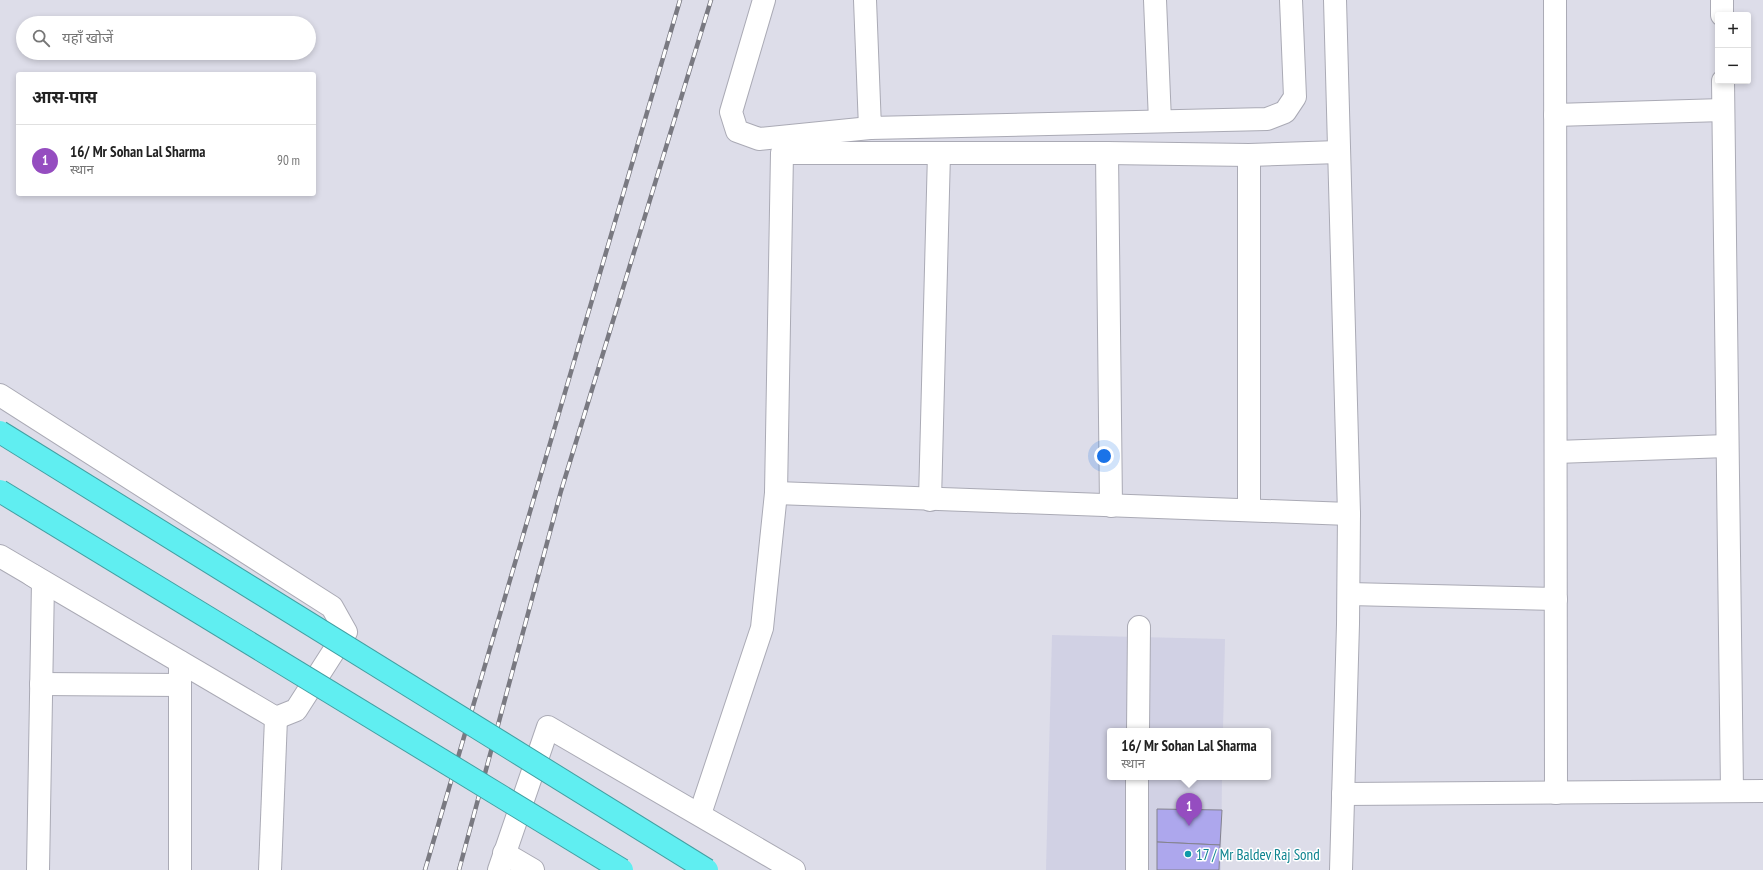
<!DOCTYPE html>
<html lang="hi">
<head>
<meta charset="utf-8">
<style>
  :root { --surface:#fff; --page:#f2f2f2; --text:#222; --muted:#767676; --line:#e0e0e0; --accent:#954dc0 }
  body { margin:0; font-family:"PT Sans Narrow","Noto Sans Devanagari",sans-serif; background:var(--page); color:var(--text) }
  .controls { position:absolute; right:12px; top:12px; display:grid; overflow:hidden; border-radius:4px; box-shadow:0 2px 6px #0003 }
  .controls button { width:36px; height:36px; display:grid; place-items:center; padding:0; border:0; border-bottom:1px solid var(--line); background:var(--surface); color:var(--text); font:20px sans-serif }
  .you { position:absolute; left:1104px; top:456px; width:14px; height:14px; margin:-10px; border:3px solid #fff; border-radius:50%; background:#1a73e8; box-shadow:0 0 0 6px #1a73e833 }
  .badge { display:grid; place-items:center; width:26px; height:26px; border-radius:50%; background:var(--accent); color:#fff; font-size:13px; font-weight:700 }
  .pin { position:absolute; translate:-50% -33px; filter:drop-shadow(0 1px 2px #0008) }
  .pin::after { content:''; position:absolute; top:21px; width:14px; height:12px; background:inherit; clip-path:polygon(0 0,100% 0,50% 100%) }
  .popup { position:absolute; left:1107px; top:728px; width:164px; height:52px; box-sizing:border-box; display:grid; place-content:center; border-radius:4px; background:var(--surface); filter:drop-shadow(0 1px 3px #0005); font-size:13px; white-space:nowrap; color:var(--muted) }
  .popup b { font-size:15px; color:var(--text) }
  .popup::after { content:''; position:absolute; left:50%; top:100%; margin-left:-8px; border:8px solid transparent; border-top-color:var(--surface) }
  .list { margin:0; padding:0; list-style:none }
  h2 { display:flex; justify-content:space-between; align-items:center; height:52px; margin:0; padding:0 16px; font-size:17px }
  h2 small { font-size:13px; font-weight:400; color:var(--muted) }
  .list li { display:grid; grid-template-columns:26px 1fr auto; gap:12px; align-items:center; box-sizing:border-box; height:72px; padding:0 16px; border-top:1px solid var(--line) }
  .list b { display:block; font-size:15px; white-space:nowrap }
  .list p { margin:0; font-size:13px; white-space:nowrap; color:var(--muted) }
  .list em { font-size:13px; font-style:normal; color:var(--muted) }
  .icon { flex:none; width:22px; height:22px; fill:none; stroke:currentColor; stroke-width:2; stroke-linecap:round; stroke-linejoin:round }
  .map { position:relative; flex:none; width:1763px; height:870px; overflow:hidden }
  .search { position:absolute; background:var(--surface); box-shadow:0 2px 6px #0003; left:16px; top:16px; width:300px; height:44px; display:flex; align-items:center; gap:10px; box-sizing:border-box; padding:0 14px; border-radius:22px; color:var(--muted); font-size:15px }
  .panel { position:absolute; background:var(--surface); box-shadow:0 2px 6px #0003; left:16px; top:72px; width:300px; height:124px; border-radius:4px }
  .map>svg:first-child { display:block }
  .built { fill:#d1d1e4 }
  .building { fill:#ada7ed; stroke:#84838e }
  .lines { fill:none; stroke-linecap:round; stroke-linejoin:round }
  .minor-casing { stroke:#aaaab5; stroke-width:24 }
  .minor { stroke:#fff; stroke-width:22 }
  .rail-casing { stroke:#797981; stroke-width:4.5 }
  .rail { stroke:#fff; stroke-width:3; stroke-dasharray:9; stroke-linecap:butt }
  .highway-bridge-casing { stroke:#429fa2; stroke-width:24; stroke-linecap:butt }
  .highway-bridge { stroke:#60eef1; stroke-width:22 }
  .culture-dot { fill:#0f9aa8; stroke:#fff; stroke-width:1.5 }
  .labels { text-anchor:middle; dominant-baseline:central; stroke-width:3; stroke-linejoin:round; paint-order:stroke }
  .culture-label { font-size:15px; fill:#0d838f; stroke:#fff; text-anchor:start }
</style>
</head>
<body>
<div class="map">
<svg width="1763" height="870" viewBox="0 0 1763 870">
  <rect width="100%" height="100%" fill="#dddde9"/>
  <path class="built" d="M1052,635l173,4 -2,92h-113v46h112l-1,93h-175z"/>
  <g class="building">
    <path d="M1157,809l65,1 -2,35 -63,-3z"/>
    <path d="M1157,842l63,3 -1,25h-62z"/>
  </g>
  <g class="lines">
    <g class="minor-casing">
      <g id="minor">
        <path d="M764,0l-33,112 6,19 22,8 111,-11"/>
        <path d="M865,0l5,128 397,-9 18,-7 10,-15 -4,-97"/>
        <path d="M1155,0l5,121"/>
        <path d="M1335,0l14,514 -1,110 -7,246"/>
        <path d="M1555,0l1,793"/>
        <path d="M1722,0v15"/>
        <path d="M1723,81l9,710"/>
        <path d="M1555,115l168,-5"/>
        <path d="M1107,153l4,353"/>
        <path d="M0,395l332,212 14,25 -50,78 -20,8 -276,-162"/>
        <path d="M1556,452l171,-6"/>
        <path d="M776,493l573,21"/>
        <path d="M930,500l9,-347"/>
        <path d="M1249,510v-355"/>
        <path d="M32,575l11,7 -5,288"/>
        <path d="M1349,594l207,5"/>
        <path d="M180,662v208"/>
        <path d="M41,684l139,1"/>
        <path d="M1138,731l1,-104"/>
        <path d="M1343,794l420,-3"/>
        <path d="M700,814l62,-186 14,-135 6,-340h325l142,2 90,-3"/>
        <path d="M504,853l29,17"/>
        <path d="M270,870l6,-152"/>
        <path d="M499,870l49,-143 246,143"/>
        <path d="M1137,870v-93"/>
      </g>
    </g>
    <use href="#minor" class="minor"/>
    <g class="rail-casing">
      <g id="rail">
        <path d="M425,870l255,-870"/>
        <path d="M459,870l102,-379 150,-491"/>
      </g>
    </g>
    <use href="#rail" class="rail"/>
    <g class="highway-bridge-casing">
      <g id="highway-bridge">
        <path d="M0,432l707,438"/>
        <path d="M0,491l622,379"/>
      </g>
    </g>
    <use href="#highway-bridge" class="highway-bridge"/>
  </g>
  <circle class="culture-dot" cx="1188" cy="854" r="4"/>
  <g class="labels">
    <g class="culture-label">
      <text x="1196" y="854">17 / Mr Baldev Raj Sond</text>
    </g>
  </g>
</svg>
<div class="controls">
<button>+</button>
<button>−</button>
</div>
<div class="you"></div>
<div class="pin badge" style="left:1189px;top:826px">1</div>
<div class="popup"><b>16/ Mr Sohan Lal Sharma</b>स्थान</div>
<div class="search"><svg class="icon" aria-label="search" viewBox="0 0 24 24"><circle cx="10" cy="10" r="6"/><path d="M15 15l6 6"/></svg>यहाँ खोजें</div>
<section class="panel">
<h2>आस-पास<small></small></h2>
<ul class="list">
<li><span class="badge">1</span><div><b>16/ Mr Sohan Lal Sharma</b><p>स्थान</p></div><em>90 m</em></li>
</ul>
</section>
</div>
</body>
</html>
